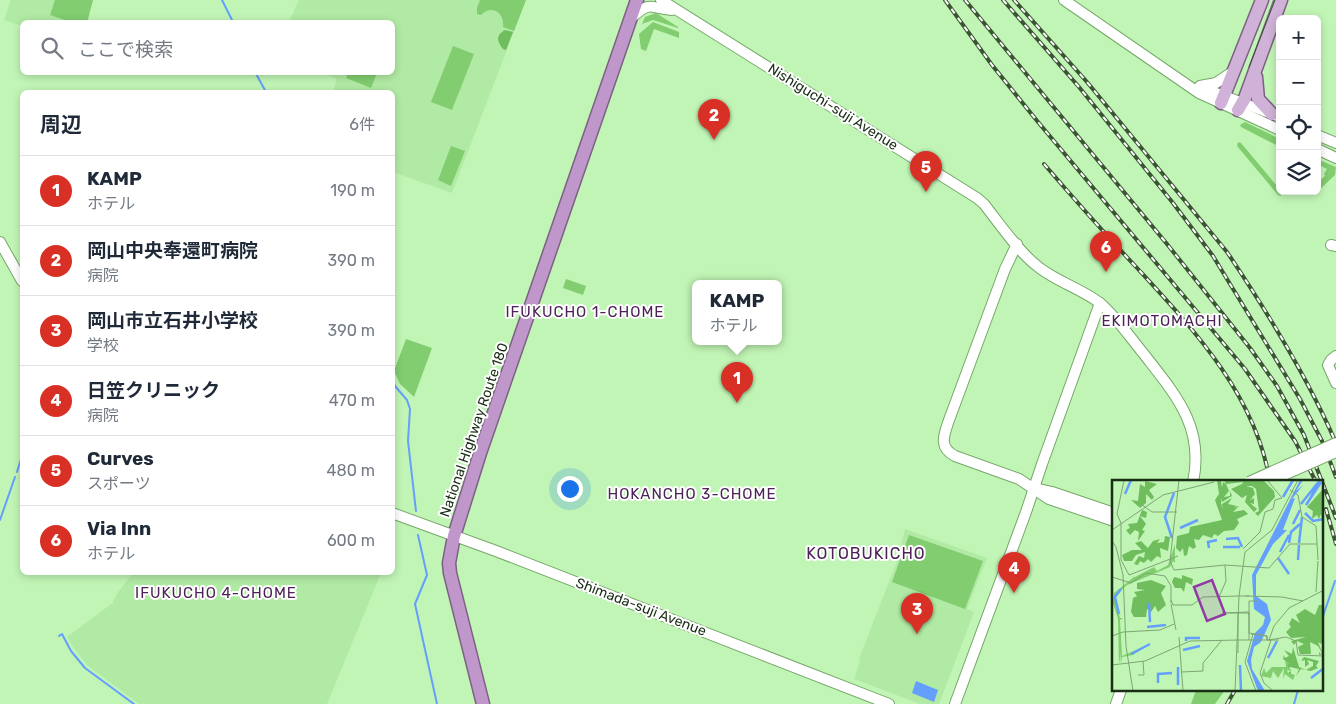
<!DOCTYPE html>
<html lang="ja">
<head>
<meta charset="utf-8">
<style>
  :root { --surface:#fff; --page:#f2f2f3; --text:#1f2937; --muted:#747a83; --line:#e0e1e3; --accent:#d93025 }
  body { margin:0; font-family:Rubik,"Noto Sans JP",sans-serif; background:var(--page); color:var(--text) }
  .controls { position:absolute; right:15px; top:15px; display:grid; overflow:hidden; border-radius:8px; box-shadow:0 2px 8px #0003 }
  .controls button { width:45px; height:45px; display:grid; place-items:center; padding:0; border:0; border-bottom:1px solid var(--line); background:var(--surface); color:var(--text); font:25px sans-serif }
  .you { position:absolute; left:569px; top:488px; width:18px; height:18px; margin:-12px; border:4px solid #fff; border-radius:50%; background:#1a73e8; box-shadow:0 0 0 8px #1a73e833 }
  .badge { display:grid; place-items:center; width:32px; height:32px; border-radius:50%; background:var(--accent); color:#fff; font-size:16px; font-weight:700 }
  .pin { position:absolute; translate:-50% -41px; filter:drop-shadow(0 1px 2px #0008) }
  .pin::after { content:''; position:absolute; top:26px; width:18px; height:15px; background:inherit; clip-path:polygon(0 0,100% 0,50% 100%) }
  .popup { position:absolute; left:692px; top:280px; width:90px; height:65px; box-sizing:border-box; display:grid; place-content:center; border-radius:8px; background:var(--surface); filter:drop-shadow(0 1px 4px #0005); font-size:16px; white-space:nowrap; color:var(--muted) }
  .popup b { font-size:19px; color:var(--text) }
  .popup::after { content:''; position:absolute; left:50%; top:100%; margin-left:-10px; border:10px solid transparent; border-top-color:var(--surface) }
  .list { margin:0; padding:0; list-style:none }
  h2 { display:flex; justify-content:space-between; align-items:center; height:65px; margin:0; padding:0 20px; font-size:21px }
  h2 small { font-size:16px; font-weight:400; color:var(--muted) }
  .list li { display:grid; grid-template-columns:32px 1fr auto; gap:15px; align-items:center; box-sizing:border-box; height:70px; padding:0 20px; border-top:1px solid var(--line) }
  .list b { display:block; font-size:19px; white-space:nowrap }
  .list p { margin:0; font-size:16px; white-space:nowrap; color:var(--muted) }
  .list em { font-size:16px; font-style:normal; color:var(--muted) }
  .icon { flex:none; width:28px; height:28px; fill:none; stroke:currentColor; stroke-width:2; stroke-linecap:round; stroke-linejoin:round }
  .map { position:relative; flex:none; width:1336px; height:704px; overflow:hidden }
  .search { position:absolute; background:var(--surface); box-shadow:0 2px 8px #0003; left:20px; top:20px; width:375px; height:55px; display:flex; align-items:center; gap:12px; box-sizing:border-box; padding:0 18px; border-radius:8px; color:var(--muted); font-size:19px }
  .panel { position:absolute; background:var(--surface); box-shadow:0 2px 8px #0003; left:20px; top:90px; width:375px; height:485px; border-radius:8px }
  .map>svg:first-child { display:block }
  .built { fill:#b1eaa4 }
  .green { fill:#81cd6f }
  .forest { fill:#6fbd5d }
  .water { fill:#659ffd }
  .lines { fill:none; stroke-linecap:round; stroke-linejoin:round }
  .stream { stroke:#659ffd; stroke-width:2 }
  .tertiary-casing { stroke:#76a76a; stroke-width:12 }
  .primary-casing { stroke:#7c6182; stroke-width:15 }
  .trunk-casing { stroke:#7c6182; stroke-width:15 }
  .tertiary { stroke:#fff; stroke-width:10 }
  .primary { stroke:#d0b1d7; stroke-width:12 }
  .trunk { stroke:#c097ca; stroke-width:12 }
  .tram { stroke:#3b5434; stroke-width:1 }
  .rail-casing { stroke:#3b5434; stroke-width:4 }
  .rail { stroke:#fff; stroke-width:2; stroke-dasharray:5.5; stroke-linecap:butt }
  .tertiary-bridge-casing { stroke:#76a76a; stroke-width:12; stroke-linecap:butt }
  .tertiary-bridge { stroke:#fff; stroke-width:10 }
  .labels { text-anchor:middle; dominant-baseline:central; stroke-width:4; stroke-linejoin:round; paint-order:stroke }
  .street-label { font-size:14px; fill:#1a2d15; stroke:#fff }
  .neighbourhood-label { font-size:15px; letter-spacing:1px; fill:#4d2357; stroke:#fff }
  .quarter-label { font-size:16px; letter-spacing:1px; fill:#4d2357; stroke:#fff }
  .inset-river { fill:none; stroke:#659ffd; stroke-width:2.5 }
  .inset-road { fill:none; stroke:#7ea575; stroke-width:1 }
  .view { fill:#9139a5; fill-opacity:0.15; stroke:#9139a5; stroke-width:2.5 }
  .inset-edge { fill:none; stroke:#1a2d15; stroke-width:2.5 }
</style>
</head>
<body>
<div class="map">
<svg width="1336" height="704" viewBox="0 0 1336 704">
  <rect width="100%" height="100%" fill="#c1f5b5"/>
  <g class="built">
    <path d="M11,0h82l-5,22h-66v4l-18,-6z"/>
    <path d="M299,0h227l-74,193 -59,-21 -1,-80h-59l4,-13 -15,-6 70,-1v-50h-103z"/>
    <path d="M905,529l82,29 -20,51 7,3 -35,92h-19l-66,-25 6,-18 -1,-2 38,-98z"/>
    <path d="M134,572h247v1l-54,131h-188l-51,-38 -13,-16 -8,-13 47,-35 -1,-1 5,-9z"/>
  </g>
  <g class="green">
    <path d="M55,0h38l-6,22h-16l-21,-7z"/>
    <path d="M480,0h46l-12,31 -11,-4c2,-15 -12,-23 -22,-12l-4,-1v-6z"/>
    <path d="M656,13l22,14v1l-25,-8 -11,4 3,-7z"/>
    <path d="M653,22l26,10v6l-25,-9 -8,22 -5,-2 -2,-15z"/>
    <path d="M453,46l21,8 -22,56 -21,-8z"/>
    <path d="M348,73v-1l29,1 -6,15 -25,-10z"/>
    <path d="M1245,122l35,17v8l-39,-20 -1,-2z"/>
    <path d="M1238,142l3,1 41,49 -1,4 -3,-1 -41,-49z"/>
    <path d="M451,146l14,5 -14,35 -13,-6z"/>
    <path d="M1317,159l19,8 -1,8 -20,19 -2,-3h4v-5l2,-2 -1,-2 7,-6 -1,-2 3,-5 -10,-5z"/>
    <path d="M566,279l20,7 -3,9 -20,-7z"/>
    <path d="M406,339l26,9 -18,49 -14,-13 -6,-13z"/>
    <path d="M909,535l74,26 -18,48 -73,-27z"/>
    <path d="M1196,690h29l-10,14h-24z"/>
  </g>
  <path class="forest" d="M505,30l8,2 -7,18 -3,-1c-6,-8 -8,-13 2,-19z"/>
  <path class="water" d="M916,681l22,9 -4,12 -22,-9z"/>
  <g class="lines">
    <g class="stream">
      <path d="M222,0l11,22"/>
      <path d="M255,72l11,20"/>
      <path d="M392,380l3,6 12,14 3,9 -2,32 8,70"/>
      <path d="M17,472l5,-16"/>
      <path d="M0,520l15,-43"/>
      <path d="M418,535l9,40 -12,29 22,100"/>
      <path d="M1322,619l13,-38"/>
      <path d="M59,636l3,-2 9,17 14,17 49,36"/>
      <path d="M1294,704l4,-14"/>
    </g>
    <g class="tertiary-casing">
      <g id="tertiary">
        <path d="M661,0l316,198 7,6c15,19 34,47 52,61 18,16 47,24 65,39 16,14 28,32 42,49 31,40 62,73 50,129"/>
        <path d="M1064,0l135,93 81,37"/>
        <path d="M631,18c21,-18 17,-10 41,-8"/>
        <path d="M1200,86l16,-3 18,-12"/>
        <path d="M1200,87l80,30"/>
        <path d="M1317,135l19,8"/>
        <path d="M1317,149l19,9"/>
        <path d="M0,242l22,39"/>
        <path d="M1017,244l-12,25 -56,151c-5,15 -11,27 6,36l64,23 30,20 65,22"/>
        <path d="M1331,245l5,1"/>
        <path d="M1336,356l-5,4 -3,5 8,18"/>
        <path d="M1039,489l13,3 62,21"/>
        <path d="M392,513l104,38 393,153"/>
        <path d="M955,704l71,-192 16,-48 58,-161"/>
        <path d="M1116,704l5,-14"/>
      </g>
    </g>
    <g class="primary-casing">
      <g id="primary">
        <path d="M1256,77l2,22 14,15"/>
        <path d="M1221,103l41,-103"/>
        <path d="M1238,110l7,-12 36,-98"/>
      </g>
    </g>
    <g class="trunk-casing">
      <path id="trunk" d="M483,704l-33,-131 -1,-10 5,-27 26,-83 157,-453"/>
    </g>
    <use href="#tertiary" class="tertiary"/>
    <use href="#primary" class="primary"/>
    <use href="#trunk" class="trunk"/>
    <path class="tram" d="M1249,67l26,-67"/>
    <g class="rail-casing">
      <g id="rail">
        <path d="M945,0l47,65 46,57 207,247 50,72 21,41"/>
        <path d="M965,0l202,244 83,104 27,38 27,49 32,83"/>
        <path d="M1003,0l76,87 94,116 40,53 87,143 22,42 14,36"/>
        <path d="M1014,0l73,82 140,170c41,61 80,124 109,191"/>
        <path d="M1044,164c31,36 62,71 94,105 57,62 118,127 132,213"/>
        <path d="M1326,509l10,35"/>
        <path d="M1227,704l8,-14"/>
      </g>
    </g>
    <use href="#rail" class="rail"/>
    <g class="tertiary-bridge-casing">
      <g id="tertiary-bridge">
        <path d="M1249,482l87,-39"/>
        <path d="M1268,482l68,-30"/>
      </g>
    </g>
    <use href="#tertiary-bridge" class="tertiary-bridge"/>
  </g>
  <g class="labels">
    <g class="street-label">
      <text transform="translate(833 107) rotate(32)">Nishiguchi-suji Avenue</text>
      <text transform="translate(474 430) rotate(-71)">National Highway Route 180</text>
      <text transform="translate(641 607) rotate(21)">Shimada-suji Avenue</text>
    </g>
    <g class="neighbourhood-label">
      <text x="585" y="312">IFUKUCHO 1-CHOME</text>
      <text x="1162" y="321">EKIMOTOMACHI</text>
      <text x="692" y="494">HOKANCHO 3-CHOME</text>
      <text x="216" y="593">IFUKUCHO 4-CHOME</text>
    </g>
    <g class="quarter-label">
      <text x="866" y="553">KOTOBUKICHO</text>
    </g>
  </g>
  <g transform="translate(1112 480)">
    <rect width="211" height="211" fill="#c1f5b5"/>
    <path d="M63,64v19l-2,-2 -3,6 -43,18 -12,11 5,22h3l-3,2 2,36 28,-12 -17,11 -11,2 -1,7 -1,-14v8l-1,6 -1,-45 -5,-16 1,-10 20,-16 -4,-1 5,1 19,-10 3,4 11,-6zM173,179l11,5 -4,3 -3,-4 -2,4 4,4 -4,-1 1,3 7,2 -2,5 -8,-6 -2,5 1,-11 -6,10 -5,-7 -2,7 -10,-2 3,-8 2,5 6,-6h14z" fill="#81cd6f"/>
    <path d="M105,0h4l1,8 1,-6 3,2 -2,-4 40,1 10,10 1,6 -17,19 -3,-3 4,-2 -3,-22 -4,-3h-6l7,2 2,6 -5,6 4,-2v6l-4,-1 7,6 -3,3 -9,-10 2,-7 -5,3 -11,-9 11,-5 1,-2 -17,2 3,7 -5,6 6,-1v-5l2,5 -10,6v-4l-1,5 2,7 -1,-6 10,-6 -4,6 9,2 -4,2 6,-2 -6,6 11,-2 4,4 -11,5 2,4 -5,7 -10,1 -6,5 -4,-2 -2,4 -9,-3 -4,5 -5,-1 2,8 -3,2 -4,-3 -2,9 -3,1 -1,-8 -3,4 -4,-4 1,-12 12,-3 1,-6 32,-7 -7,-20 4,-6zM33,1l12,3 -8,6 5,7 -2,3 -6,-6v9l-6,5 -9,-8 7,1 2,-17 5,3zM211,9l-1,31 -1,-6 -2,5 -2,-4 -5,4 1,-8 -6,-4zM30,30l5,2 -1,6 -6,-2 6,8 -4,6 3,1 -7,10 1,-9 -4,-2 -5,5 -4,-5 4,-2 -2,-4 9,-1zM53,56l5,1 -2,14 -8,-3 1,10 -4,-2 -6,6 -3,-3 -4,4 -4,-2 -2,4 -4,-1 5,-8 5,2 1,-6 -9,3 -4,6h-8l-2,-6 10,-5h10l-7,-7 6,-2 7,7 5,-7 7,-2 -3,4 7,-1zM70,95l11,4 -1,6 -6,-3 -2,10 -3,-4h-6l-3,-6 2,-5 8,2zM39,100l15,6 -5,7 5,12 -8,7 -3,-6 -4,6 -4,-3 -1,8h-12l-3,-5 2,-14 4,-2 -3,-4 11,-2 -8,-1v-6zM207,125h4v35l-2,4 -3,-2 5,12 -4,1v-3l2,2 1,-1 -4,-7 -8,-4 1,12h-11l-2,-7 6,-3 -7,-3 -3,4 -3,-4 15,-4 -15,1 -5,-6 5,-5 -2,-3 3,-6 8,5 -4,-8 9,-6 10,6zM181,167l6,20 7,3 7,-4v-4l-6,-2 2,4 -4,3v-7l-4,1 3,-4 15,4 -3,5 2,2 -7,3 -10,-2 -5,7 3,-7 -9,-2 -1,1 2,2v4l-3,-1 3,-2 -4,-4 2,-4 -6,-4 1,-4 1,3 4,-2 -5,-6 8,4z" fill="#6fbd5d"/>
    <path d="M188,0h3l-7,11 7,-6 -11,14 3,-1 -12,32h4l-14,14 -17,31v21l11,8 4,16 -10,22 -7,5 -3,13 1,9 13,22h-7l-11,-30 8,-28 8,-8 2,-8 -11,-8 -2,-34z" fill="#659ffd"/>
    <path class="inset-river" d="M13,14l6,-14M171,17l10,-17M189,24l19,-24M195,24l13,-24M194,25l15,-23M193,33l8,8 11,-2M181,44l7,-14M68,48l18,-8M60,58l-7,-21 9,-24M114,59l12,-1 4,9M177,63l2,-11 9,-8M187,63l3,-26M111,67h17M97,68l-1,-6 9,-2M168,72l9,-17M166,78l11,16M186,80l1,-15M37,123l1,19M7,134l-4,-17 6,-8M35,147l19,-2M74,161v-3h14M71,170l17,-4M19,174l19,-10M156,178l9,-17M128,185l1,26M66,187v18M199,198l13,-10M46,203v-9l14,-1"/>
    <path class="inset-road" d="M12,0l-7,34 4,9v37l8,15 49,-19M67,0l-9,81 4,9 51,-5 1,16 -7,16M178,10l8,5 4,22 14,9 2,34M30,25l10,7h25M0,50l51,-35 51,-13M0,61l4,6 7,28 3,71 7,45M131,69l17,-17 5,-20 8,-3 2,-9 7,-2 -15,-18M113,85l44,3 21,-24h27M0,97l19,6 15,-10 19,3 6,10v17M204,112l2,-31M134,116l36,1 21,4M137,116h-10l6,-44 27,-22 26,-50M59,120l2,5h19l11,-8 36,-1 -4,95M59,124l5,26M110,133l27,-1v28M111,133h26v20M137,135v-14h8M137,153l18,3v4h12M139,154l16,2v4M141,154l-8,28 11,29M0,156l11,-4 37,-2 14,-6M67,157l4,54M127,160h30l5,-14 15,-18 35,-18M157,160l17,-3 10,4 2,14 26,1M159,160l-11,33 4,10 9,8M126,173v-41M0,185l33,-4 45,-20 49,-1M69,192l22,-1v-8l19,-23M26,195h6l-1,-14"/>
    <path class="view" d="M100,100l13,34 -18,7 -13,-34z"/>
    <rect width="211" height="211" class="inset-edge"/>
  </g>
</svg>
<div class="controls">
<button>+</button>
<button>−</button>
<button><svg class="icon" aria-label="locate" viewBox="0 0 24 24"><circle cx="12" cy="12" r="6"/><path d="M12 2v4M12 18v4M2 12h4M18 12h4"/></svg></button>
<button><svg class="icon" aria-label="layers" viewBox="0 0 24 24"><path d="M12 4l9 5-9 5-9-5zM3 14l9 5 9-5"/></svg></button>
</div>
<div class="you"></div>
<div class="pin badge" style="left:737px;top:403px">1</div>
<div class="popup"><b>KAMP</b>ホテル</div>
<div class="pin badge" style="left:714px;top:140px">2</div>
<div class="pin badge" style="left:917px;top:634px">3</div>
<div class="pin badge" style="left:1014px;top:593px">4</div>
<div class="pin badge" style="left:926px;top:192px">5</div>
<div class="pin badge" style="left:1106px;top:272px">6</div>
<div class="search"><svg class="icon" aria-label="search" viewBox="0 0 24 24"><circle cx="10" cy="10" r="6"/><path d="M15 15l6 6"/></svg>ここで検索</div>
<section class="panel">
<h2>周辺<small>6件</small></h2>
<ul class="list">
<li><span class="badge">1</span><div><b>KAMP</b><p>ホテル</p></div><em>190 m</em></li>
<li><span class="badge">2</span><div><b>岡山中央奉還町病院</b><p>病院</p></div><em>390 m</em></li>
<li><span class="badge">3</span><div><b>岡山市立石井小学校</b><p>学校</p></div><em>390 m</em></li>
<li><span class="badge">4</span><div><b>日笠クリニック</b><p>病院</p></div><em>470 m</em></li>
<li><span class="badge">5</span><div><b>Curves</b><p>スポーツ</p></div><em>480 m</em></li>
<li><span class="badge">6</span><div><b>Via Inn</b><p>ホテル</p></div><em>600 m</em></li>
</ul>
</section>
</div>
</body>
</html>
